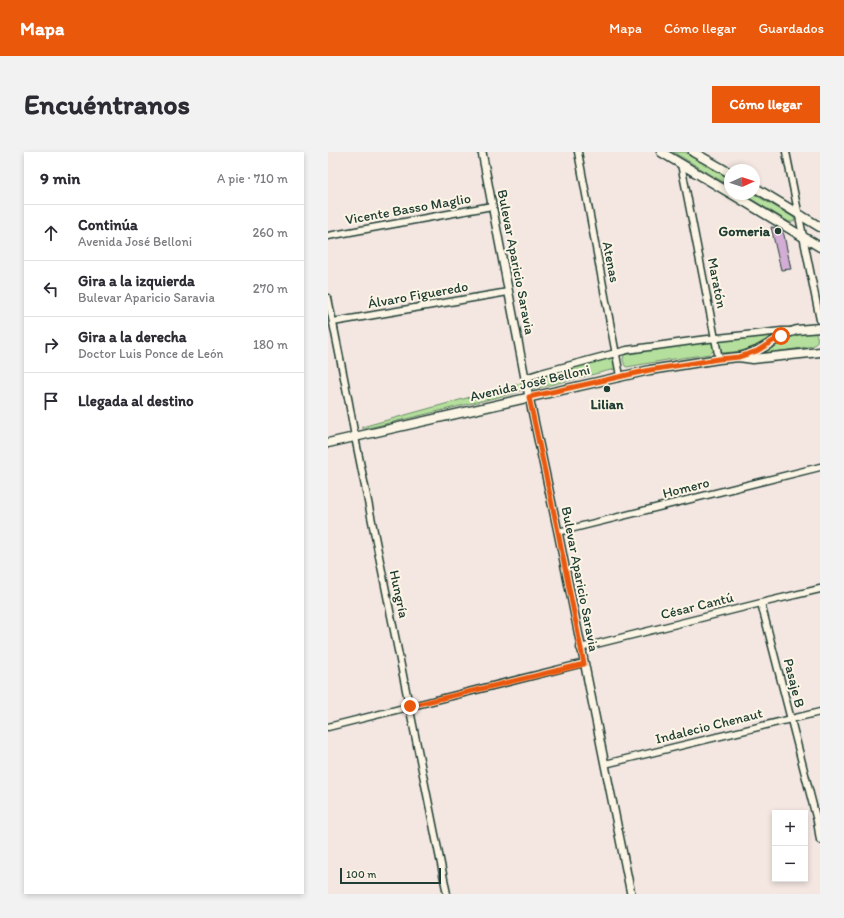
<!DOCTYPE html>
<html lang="es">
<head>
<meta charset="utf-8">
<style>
  :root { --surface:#fff; --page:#f2f2f3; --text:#2b2b33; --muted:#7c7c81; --line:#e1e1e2; --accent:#ea580c }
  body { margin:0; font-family:Itim,sans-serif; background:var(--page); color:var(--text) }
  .controls { position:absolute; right:12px; bottom:12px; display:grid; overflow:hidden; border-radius:0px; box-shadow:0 2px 6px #0003 }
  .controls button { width:36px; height:36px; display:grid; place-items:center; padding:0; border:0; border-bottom:1px solid var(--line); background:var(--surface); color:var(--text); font:20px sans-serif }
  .compass { position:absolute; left:396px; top:12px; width:36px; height:36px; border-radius:50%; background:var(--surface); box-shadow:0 2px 6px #0003; rotate:87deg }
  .scale { position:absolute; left:12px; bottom:10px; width:101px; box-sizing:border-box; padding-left:4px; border:2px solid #1f3d34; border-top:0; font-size:11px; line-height:14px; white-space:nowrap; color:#1f3d34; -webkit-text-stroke:3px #fcf5e5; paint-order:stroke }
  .stop { position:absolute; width:12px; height:12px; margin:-9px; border:3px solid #ea580c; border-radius:50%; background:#fff }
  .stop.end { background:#ea580c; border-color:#fff; box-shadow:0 1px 4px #0008 }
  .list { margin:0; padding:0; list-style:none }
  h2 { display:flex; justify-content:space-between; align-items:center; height:52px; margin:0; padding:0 16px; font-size:17px }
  h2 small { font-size:13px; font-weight:400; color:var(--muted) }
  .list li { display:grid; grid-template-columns:26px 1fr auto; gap:12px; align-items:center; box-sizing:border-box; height:56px; padding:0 16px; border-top:1px solid var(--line) }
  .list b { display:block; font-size:15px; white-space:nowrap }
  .list p { margin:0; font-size:13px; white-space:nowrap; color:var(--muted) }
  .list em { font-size:13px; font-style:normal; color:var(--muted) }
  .icon { flex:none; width:22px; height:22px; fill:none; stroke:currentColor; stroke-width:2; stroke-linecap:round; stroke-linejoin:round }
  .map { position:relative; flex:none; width:492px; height:742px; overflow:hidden; border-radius:0px }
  header { display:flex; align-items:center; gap:24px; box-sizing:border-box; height:56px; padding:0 20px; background:var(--accent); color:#fff }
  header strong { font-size:19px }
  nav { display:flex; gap:22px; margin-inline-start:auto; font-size:14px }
  .intro { display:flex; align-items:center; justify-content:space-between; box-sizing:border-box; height:96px; padding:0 24px }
  h1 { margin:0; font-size:28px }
  .button { padding:10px 18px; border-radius:0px; background:var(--accent); color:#fff; font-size:14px; font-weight:700 }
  main { display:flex; gap:24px; padding:0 24px }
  aside { flex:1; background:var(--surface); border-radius:0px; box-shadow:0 2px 6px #0003 }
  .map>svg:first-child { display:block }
  .green { fill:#b4df9c; stroke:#6a8e68 }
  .building { fill:#d3add6; stroke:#1f3d34 }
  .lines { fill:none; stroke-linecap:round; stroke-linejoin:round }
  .minor-casing { stroke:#1f3d34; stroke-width:9 }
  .tertiary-casing { stroke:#1f3d34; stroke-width:10 }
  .secondary-casing { stroke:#1f3d34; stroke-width:11 }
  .minor { stroke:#fcf5e5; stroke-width:6 }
  .tertiary { stroke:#fcf5e5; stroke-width:7 }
  .secondary { stroke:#fcf5e5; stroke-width:8 }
  .route { stroke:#ea580c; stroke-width:5 }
  .poi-dot { fill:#1f3d34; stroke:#fcf5e5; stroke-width:1.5 }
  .labels { text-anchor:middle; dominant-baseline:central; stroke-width:4; stroke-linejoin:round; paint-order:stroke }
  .street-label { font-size:14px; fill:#1f3d34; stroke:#fcf5e5 }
  .poi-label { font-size:14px; font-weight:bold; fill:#1f3d34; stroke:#fcf5e5; text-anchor:end }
</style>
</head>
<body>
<header>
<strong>Mapa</strong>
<nav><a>Mapa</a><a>Cómo llegar</a><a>Guardados</a></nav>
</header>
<div class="intro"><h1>Encuéntranos</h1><a class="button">Cómo llegar</a></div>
<main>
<aside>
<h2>9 min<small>A pie · 710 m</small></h2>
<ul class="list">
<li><svg class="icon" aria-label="ahead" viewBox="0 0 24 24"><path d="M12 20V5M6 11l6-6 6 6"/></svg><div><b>Continúa</b><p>Avenida José Belloni</p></div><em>260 m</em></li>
<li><svg class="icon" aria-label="left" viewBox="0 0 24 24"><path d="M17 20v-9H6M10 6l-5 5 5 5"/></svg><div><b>Gira a la izquierda</b><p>Bulevar Aparicio Saravia</p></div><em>270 m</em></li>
<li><svg class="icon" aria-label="right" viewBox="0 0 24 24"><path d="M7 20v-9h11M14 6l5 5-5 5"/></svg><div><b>Gira a la derecha</b><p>Doctor Luis Ponce de León</p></div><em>180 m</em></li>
<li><svg class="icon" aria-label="arrive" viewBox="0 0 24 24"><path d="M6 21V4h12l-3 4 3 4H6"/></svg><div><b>Llegada al destino</b></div></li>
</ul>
</aside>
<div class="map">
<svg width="492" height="742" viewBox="0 0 492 742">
  <rect width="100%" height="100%" fill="#f4e7e2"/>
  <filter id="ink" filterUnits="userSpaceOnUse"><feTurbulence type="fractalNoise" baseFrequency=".025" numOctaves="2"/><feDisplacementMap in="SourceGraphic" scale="8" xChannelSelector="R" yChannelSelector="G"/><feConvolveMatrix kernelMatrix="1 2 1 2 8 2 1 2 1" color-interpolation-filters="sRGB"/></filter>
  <g filter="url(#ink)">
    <g class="green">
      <path d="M345,0h12l45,27v7z"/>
      <path d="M415,42h11l39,23 2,3 -3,2h-3z"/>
      <path d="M485,179c6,5 6,11 0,15l-67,11 21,-7 27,-18z"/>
      <path d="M445,183c-5,6 -15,13 -23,15l-26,3c-6,-2 -6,-9 -4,-13z"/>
      <path d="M379,190h4l2,2 1,6 -4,4 -43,6 -40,7 -2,-1c-2,-5 -3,-8 0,-12l4,-2z"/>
      <path d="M284,205l2,1 2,10 -1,1 -81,20 -2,-1 -2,-6 1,-2 4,-2z"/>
      <path d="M193,231l1,1 1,5 -8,4 -147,35h-6v-1z"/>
    </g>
    <path class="building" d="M443,75l7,1 4,3 2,4 7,34 -10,1z"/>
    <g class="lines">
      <g class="minor-casing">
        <g id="minor">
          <path d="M250,0l42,224"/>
          <path d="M458,0l34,168"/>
          <path d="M353,12l38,195"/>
          <path d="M0,84l164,-30"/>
          <path d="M0,146l21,105 6,34 92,457"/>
          <path d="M5,170l175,-30"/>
          <path d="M197,226l16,-5 86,-23 72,-10 83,-9h10"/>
          <path d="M230,380l262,-65"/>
          <path d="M433,451l56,218 3,19"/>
          <path d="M252,496l181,-45 59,-14"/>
          <path d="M0,575l256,-64"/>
          <path d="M277,612l215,-52"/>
        </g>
      </g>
      <g class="tertiary-casing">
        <path id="tertiary" d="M154,0l43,226 33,154 73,362"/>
      </g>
      <g class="secondary-casing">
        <g id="secondary">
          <path d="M333,0l69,41"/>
          <path d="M365,0l37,21"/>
          <path d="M426,35l66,40"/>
          <path d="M404,42l88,53"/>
          <path d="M413,205l16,-6 31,-18 9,-3 23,-2"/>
          <path d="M0,291l322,-73 69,-11 20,-2 14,2 67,-7"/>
        </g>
      </g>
      <use href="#minor" class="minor"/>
      <use href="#tertiary" class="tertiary"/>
      <use href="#secondary" class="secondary"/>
    </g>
  </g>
  <g class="lines" filter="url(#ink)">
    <path class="route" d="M82,554l174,-42 -26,-132 -29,-135 121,-27 69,-11 20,-2 18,-6 24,-15"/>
  </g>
  <g class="poi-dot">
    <circle cx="450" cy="79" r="4"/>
    <circle cx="279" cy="237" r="4"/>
  </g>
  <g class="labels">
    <g class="street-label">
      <text transform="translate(80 57) rotate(-10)">Vicente Basso Maglio</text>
      <text transform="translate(188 110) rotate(79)">Bulevar Aparicio Saravia</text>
      <text transform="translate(283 110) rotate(79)">Atenas</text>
      <text transform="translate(389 131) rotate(79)">Maratón</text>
      <text transform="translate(90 143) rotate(-10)">Álvaro Figueredo</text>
      <text transform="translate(202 231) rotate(-13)">Avenida José Belloni</text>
      <text transform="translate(358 336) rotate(-14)">Homero</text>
      <text transform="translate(252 427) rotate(79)">Bulevar Aparicio Saravia</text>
      <text transform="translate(71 442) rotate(78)">Hungría</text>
      <text transform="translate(369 454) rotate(-14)">César Cantú</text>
      <text transform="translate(466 531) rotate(76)">Pasaje B</text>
      <text transform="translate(381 574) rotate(-14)">Indalecio Chenaut</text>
    </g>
    <g class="poi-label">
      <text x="442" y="79">Gomeria</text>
      <text x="279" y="252" text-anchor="middle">Lilian</text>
    </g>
  </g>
</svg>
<div class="controls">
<button>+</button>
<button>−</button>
</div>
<svg class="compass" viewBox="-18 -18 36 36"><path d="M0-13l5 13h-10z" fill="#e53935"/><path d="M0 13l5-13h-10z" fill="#7c7c81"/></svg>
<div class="scale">100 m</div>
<div class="stop" style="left:453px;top:184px"></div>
<div class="stop end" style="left:82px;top:554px"></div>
</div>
</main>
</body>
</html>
